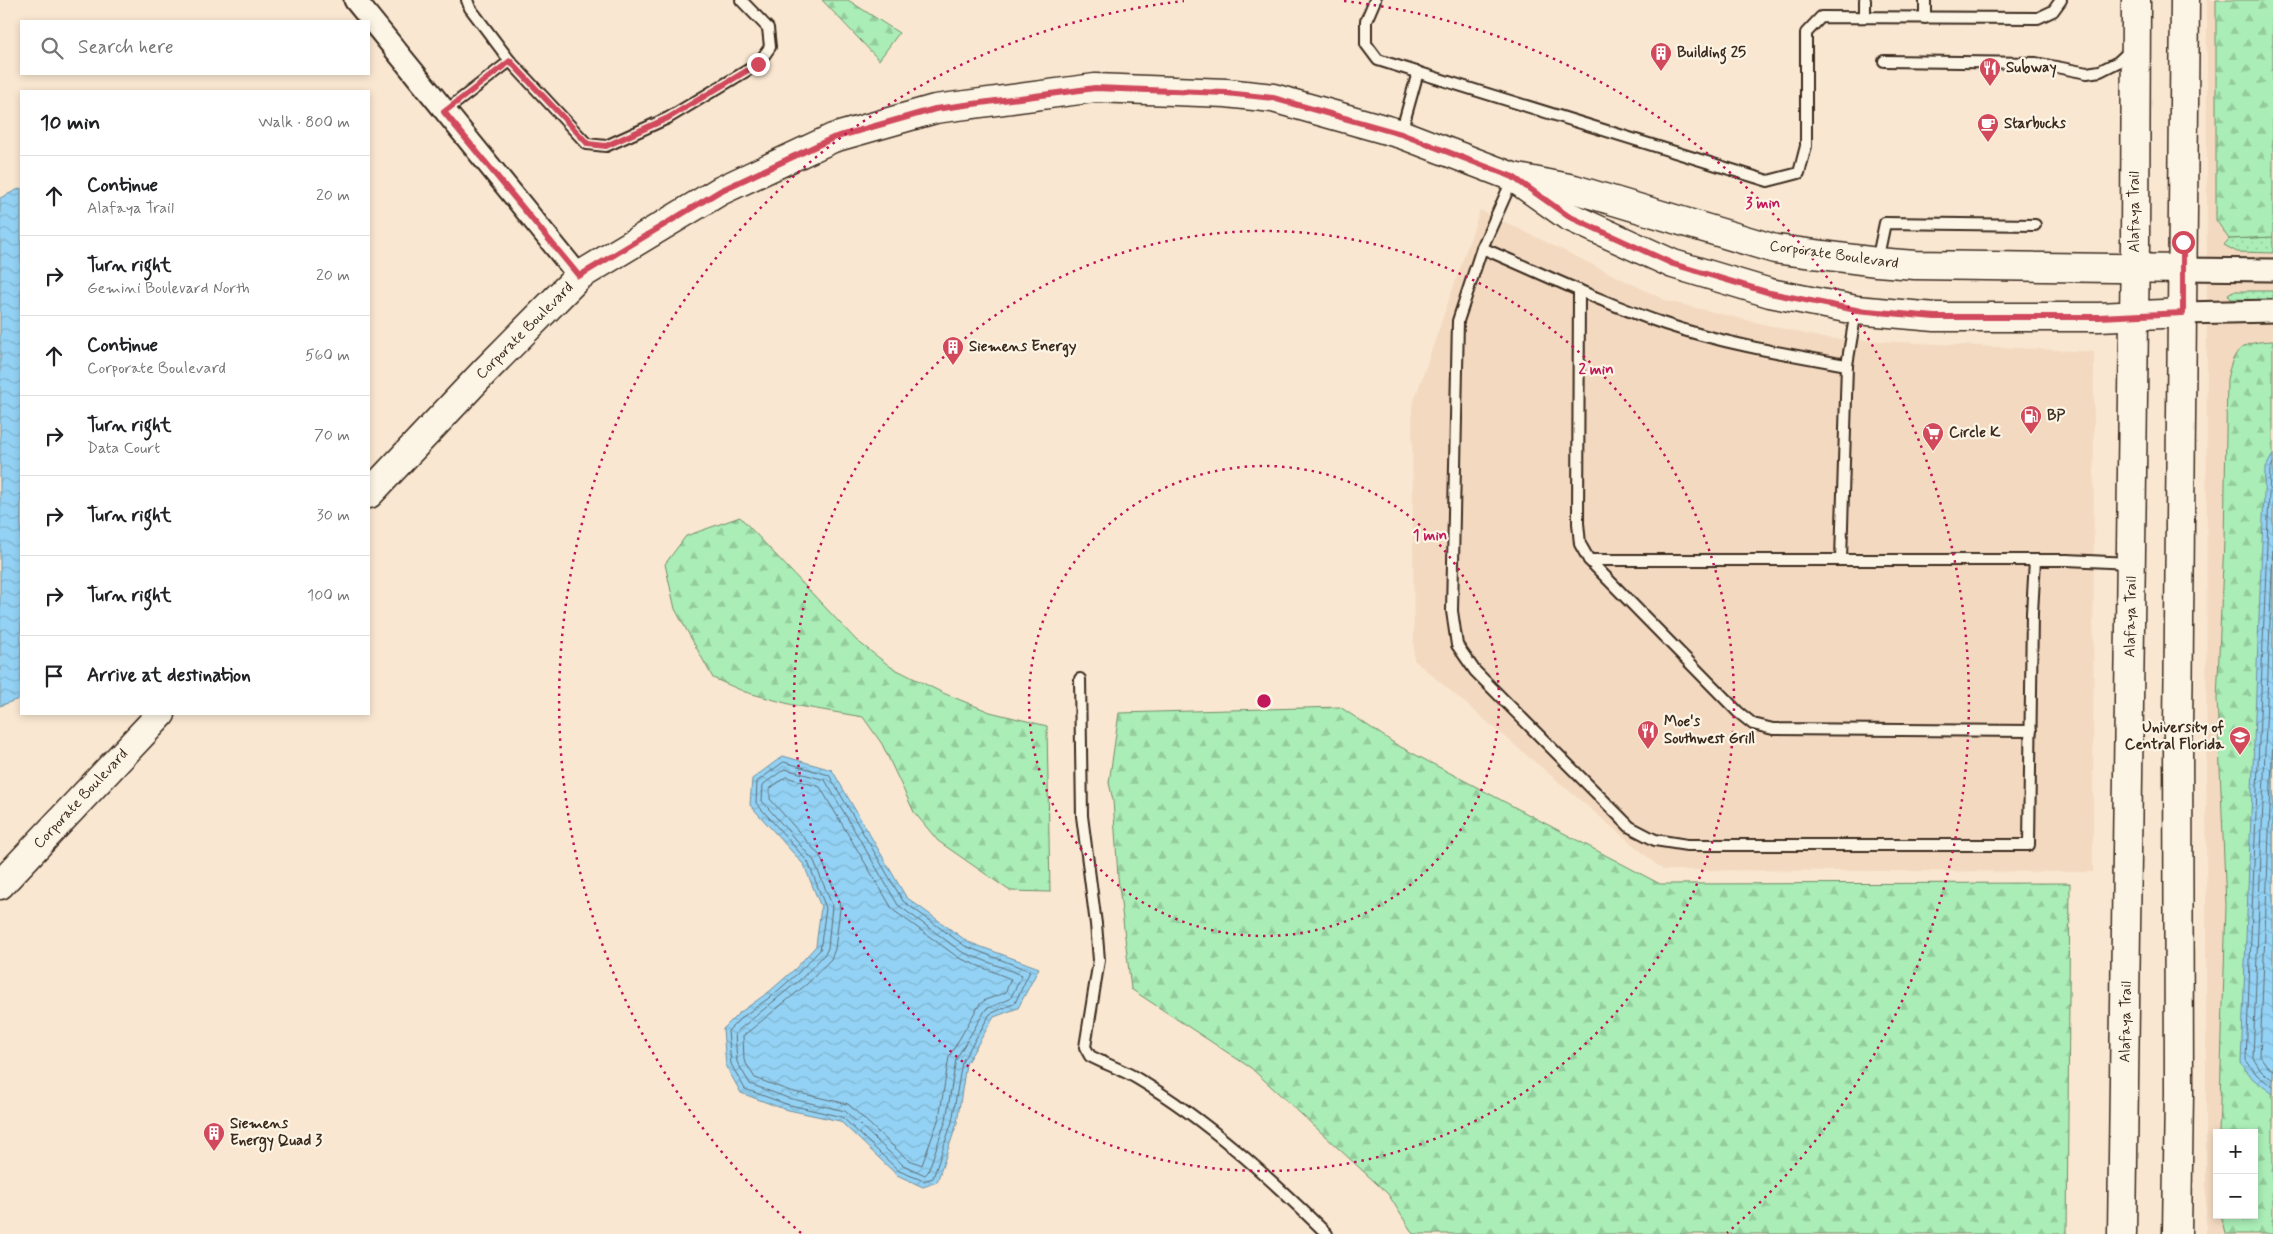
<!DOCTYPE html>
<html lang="en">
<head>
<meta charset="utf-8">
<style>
  :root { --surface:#fff; --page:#f6f6f6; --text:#202124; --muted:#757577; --line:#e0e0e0 }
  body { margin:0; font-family:Mynerve,sans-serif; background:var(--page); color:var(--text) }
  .controls { position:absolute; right:15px; bottom:15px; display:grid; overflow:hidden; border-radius:0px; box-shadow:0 2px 8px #0003 }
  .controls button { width:45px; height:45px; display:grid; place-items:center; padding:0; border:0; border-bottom:1px solid var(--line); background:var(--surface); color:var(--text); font:25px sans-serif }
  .stop { position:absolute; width:15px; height:15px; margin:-11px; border:4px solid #d1495b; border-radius:50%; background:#fff }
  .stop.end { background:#d1495b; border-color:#fff; box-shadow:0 1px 5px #0008 }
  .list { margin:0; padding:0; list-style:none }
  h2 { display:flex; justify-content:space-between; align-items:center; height:65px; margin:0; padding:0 20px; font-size:21px }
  h2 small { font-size:16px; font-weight:400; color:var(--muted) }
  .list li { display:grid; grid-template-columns:32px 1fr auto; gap:15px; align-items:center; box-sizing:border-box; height:80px; padding:0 20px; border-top:1px solid var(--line) }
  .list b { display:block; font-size:19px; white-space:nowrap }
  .list p { margin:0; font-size:16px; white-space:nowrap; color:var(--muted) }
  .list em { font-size:16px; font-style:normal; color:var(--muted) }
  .icon { flex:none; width:28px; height:28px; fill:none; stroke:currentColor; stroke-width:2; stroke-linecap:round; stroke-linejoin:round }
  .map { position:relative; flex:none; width:2273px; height:1234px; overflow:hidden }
  .search { position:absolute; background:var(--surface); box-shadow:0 2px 8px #0003; left:20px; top:20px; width:350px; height:55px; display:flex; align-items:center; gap:12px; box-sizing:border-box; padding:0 18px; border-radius:0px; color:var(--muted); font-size:19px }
  .panel { position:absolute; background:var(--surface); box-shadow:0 2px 8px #0003; left:20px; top:90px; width:350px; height:625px; border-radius:0px }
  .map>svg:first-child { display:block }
  .built { fill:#f3d9c0; fill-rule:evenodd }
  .grass { fill:url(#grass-dots); stroke:#728c6a }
  .forest { fill:url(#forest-firs); stroke:#728c6a }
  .water { fill:url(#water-waves); stroke:#708f9e }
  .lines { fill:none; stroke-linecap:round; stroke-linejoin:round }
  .shore { stroke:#5e6d74; stroke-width:1 }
  .lane-casing { stroke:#3b2a1e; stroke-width:14 }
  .street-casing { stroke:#3b2a1e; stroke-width:25 }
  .secondary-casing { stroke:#3b2a1e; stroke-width:31 }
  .primary-casing { stroke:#3b2a1e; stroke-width:31 }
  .lane { stroke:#fcf5e5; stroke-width:10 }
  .street { stroke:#fcf5e5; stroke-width:21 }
  .secondary { stroke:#fcf5e5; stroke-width:28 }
  .primary { stroke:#fcf5e5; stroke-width:28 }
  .route { stroke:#d1495b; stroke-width:6 }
  .ring { fill:none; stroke:#c2185b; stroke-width:2.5; stroke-dasharray:2.5 5 }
  .labels { text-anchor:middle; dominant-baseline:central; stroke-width:4.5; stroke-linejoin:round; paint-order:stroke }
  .poi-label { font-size:15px; font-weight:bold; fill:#3b2a1e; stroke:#fcf5e5; text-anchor:start }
  .street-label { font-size:15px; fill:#3b2a1e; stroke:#fcf5e5 }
  .centre { fill:#c2185b; stroke:#fcf5e5; stroke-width:2.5 }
  .ring-label { font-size:15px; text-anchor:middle; font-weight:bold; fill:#c2185b; stroke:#fcf5e5; stroke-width:4.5; stroke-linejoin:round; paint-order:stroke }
</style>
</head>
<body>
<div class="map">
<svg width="2273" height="1234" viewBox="0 0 2273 1234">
  <defs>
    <pattern id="grass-dots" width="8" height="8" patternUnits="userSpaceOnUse" patternTransform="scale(1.25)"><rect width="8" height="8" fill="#aaedb6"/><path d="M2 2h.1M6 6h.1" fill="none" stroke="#93cb9c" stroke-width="1.8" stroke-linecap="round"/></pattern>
    <pattern id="forest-firs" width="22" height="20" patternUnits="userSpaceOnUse" patternTransform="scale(1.25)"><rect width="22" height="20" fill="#aaedb6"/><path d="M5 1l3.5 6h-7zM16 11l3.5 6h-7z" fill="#93cb9c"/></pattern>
    <pattern id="water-waves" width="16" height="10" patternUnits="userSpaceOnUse" patternTransform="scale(1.25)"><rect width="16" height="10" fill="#93d2f4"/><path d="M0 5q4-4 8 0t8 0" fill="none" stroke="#80b4d1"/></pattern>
  </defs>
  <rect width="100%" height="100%" fill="#f9e7d1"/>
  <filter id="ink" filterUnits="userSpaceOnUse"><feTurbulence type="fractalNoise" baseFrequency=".02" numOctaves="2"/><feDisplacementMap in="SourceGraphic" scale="10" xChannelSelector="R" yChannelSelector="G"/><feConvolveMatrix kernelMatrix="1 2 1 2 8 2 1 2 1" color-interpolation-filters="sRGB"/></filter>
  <g filter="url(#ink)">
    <g class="built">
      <path d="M2207,0h66v1234h-67zM2217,1133h37v82h-37z"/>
      <path d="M1480,210l187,91 155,37 272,14 -1,520 -430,-2 -249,-210 -2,-253z"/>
    </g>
    <g class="grass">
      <path d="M2273,237v16l-36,-1 -13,-7 5,-6z"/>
      <path d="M2233,291h40v9l-42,-1 -3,-5z"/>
    </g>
    <g class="forest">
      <path d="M822,0h26l51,33 -20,27z"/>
      <path d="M2216,0h57v237l-44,2 -13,-19z"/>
      <path d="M2273,341v893h-48l-4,-19h33v-82h-35l7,-228 -9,-206 7,-158 3,-162c7,-31 14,-37 46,-38z"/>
      <path d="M740,517l116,123 35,27 52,26 47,19 57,14 3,166 -40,-1 -72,-50 -24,-29 -32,-68 -19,-27 -70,-12 -48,-13 -32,-14 -38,-69 -10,-45 21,-28z"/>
      <path d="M1340,707l57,38 263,139 410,-1 -3,351h-654l-25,-40 -137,-126 -120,-79 -13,-112 -5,-77 -4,-17 10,-70z"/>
    </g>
    <g class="water">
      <path d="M21,188v510l-21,8v-508z"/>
      <path d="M2273,454v640l-20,-15 -12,-16 24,-594z"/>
      <path d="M783,756l49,14 74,127 62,45 71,26 -21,40 -24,9 -28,47 -9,59 -20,59 -14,5 -26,-12 -57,-54 -56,-12 -43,-16 -15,-27 -3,-37 15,-15 32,-23 25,-22 21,-23 5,-39 -17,-42 -54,-60 2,-26z"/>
    </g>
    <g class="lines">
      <g class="shore">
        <path d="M2273,463l-3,7 -24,590 11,15 16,12"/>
        <path d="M2273,546l-20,512 8,13 12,9"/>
        <path d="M2273,735l-13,321 7,10 6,4"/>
        <path d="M784,762l45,13 74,126 62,45 65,25 -15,32 -25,11 -28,48 -10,60 -19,56 -9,3 -25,-10 -57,-54 -56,-13 -41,-15 -14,-25 -3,-33 13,-13 32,-23 25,-22 22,-23 6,-42 -18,-46 -52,-59 1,-21z"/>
        <path d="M785,769l40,11 73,125 64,47 60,23 -12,24 -24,10 -30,50 -10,61 -18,52 -3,3 -22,-10 -58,-54 -57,-13 -38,-14 -13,-22 -2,-29 67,-55 23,-24 3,-6 4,-43 -18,-44 -52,-60 1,-16z"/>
        <path d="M786,777l34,10 73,123 66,48 52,21 -6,14 -20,7 -6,5 -30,52 -10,61 -17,47 -15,-6 -59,-55 -58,-13 -35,-13 -11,-18 -1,-24 64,-52 24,-25 4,-10 5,-40 -1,-9 -19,-44 -50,-57v-10z"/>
      </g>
      <g class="lane-casing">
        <g id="lane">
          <path d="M467,0l3,8 40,53"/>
          <path d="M1375,0l-9,21v23l12,16 390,121 31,-8 7,-27v-113l15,-16 217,1 15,-7 8,-11"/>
          <path d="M1925,0v18"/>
          <path d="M1865,17v-17"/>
          <path d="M1884,61l152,2 51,10 13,-2 18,-9 13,-12"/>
          <path d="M444,112l66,-51 77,83 19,2 62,-28 90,-54 12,-17 -2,-19 -27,-28"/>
          <path d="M1401,133l17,-61"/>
          <path d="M1513,178l-31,70 -24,73 -6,290 5,34 18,26 155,156 25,13 32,5h342l3,-232 3,-53"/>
          <path d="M1482,248c61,26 121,55 183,76 60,20 121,30 182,41"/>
          <path d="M1877,261l8,-38 150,2"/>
          <path d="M1579,290l-1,233 2,21 9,16 149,152 15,12 20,5 258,2"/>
          <path d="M1841,559l6,-194 9,-54"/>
          <path d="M1589,560h478l63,3"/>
          <path d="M1080,679l2,137 14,108 3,36 -14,87 5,9c15,8 33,14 48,23 70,42 131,98 189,155"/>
        </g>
      </g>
      <g class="street-casing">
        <g id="street">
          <path d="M355,0l224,276"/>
          <path d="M2183,269l90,1"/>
          <path d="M2183,313l90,-2"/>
        </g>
      </g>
      <g class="secondary-casing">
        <g id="secondary">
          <path d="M1520,182l48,34 105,48 97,29 86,17 79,7h164l84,-4"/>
          <path d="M369,494l116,-123 94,-95 141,-85 113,-53 102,-29 160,-21 131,5 47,5 128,36 112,43 61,12 201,60 102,13 38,3 268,4"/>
          <path d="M0,885l161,-171"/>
        </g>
      </g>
      <g class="primary-casing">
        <g id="primary">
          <path d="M2122,1234l13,-991 1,-243"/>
          <path d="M2177,1234l2,-142 -1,-364 7,-728"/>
        </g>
      </g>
      <use href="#lane" class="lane"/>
      <use href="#street" class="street"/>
      <use href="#secondary" class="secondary"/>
      <use href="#primary" class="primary"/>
    </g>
  </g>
  <g class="lines" filter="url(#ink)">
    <path class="route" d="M758,64l-90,54 -62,28 -18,-2 -78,-83 -66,51 135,164 141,-85 113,-53 102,-29 160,-21 131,5 47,5 128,36 112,43 55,39 105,48 97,29 86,17 79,7h164l84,-4v-71"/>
  </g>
  <g class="ring">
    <circle cx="1264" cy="701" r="235"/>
    <circle cx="1264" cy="701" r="470"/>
    <path d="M801 1233A705 705 0 0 1 1184 1M1344 1A705 705 0 0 1 1727 1233"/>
  </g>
  <defs>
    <g id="building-pin" transform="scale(1.125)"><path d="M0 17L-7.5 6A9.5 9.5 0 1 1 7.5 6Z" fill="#d1495b" stroke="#fcf5e5"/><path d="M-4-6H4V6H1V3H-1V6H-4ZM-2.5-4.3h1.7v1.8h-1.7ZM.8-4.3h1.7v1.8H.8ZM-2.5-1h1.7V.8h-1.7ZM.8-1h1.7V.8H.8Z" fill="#fff"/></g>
    <g id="restaurant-pin" transform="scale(1.125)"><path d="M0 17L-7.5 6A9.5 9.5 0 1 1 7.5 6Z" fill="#d1495b" stroke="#fcf5e5"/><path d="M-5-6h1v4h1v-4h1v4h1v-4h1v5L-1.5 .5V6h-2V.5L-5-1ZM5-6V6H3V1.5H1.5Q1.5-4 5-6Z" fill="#fff"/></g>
    <g id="cafe-pin" transform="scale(1.125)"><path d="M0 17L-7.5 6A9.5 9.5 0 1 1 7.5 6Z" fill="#d1495b" stroke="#fcf5e5"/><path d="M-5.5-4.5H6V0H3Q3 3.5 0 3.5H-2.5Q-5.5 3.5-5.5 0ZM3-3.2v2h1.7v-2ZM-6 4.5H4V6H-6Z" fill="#fff"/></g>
    <g id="fuel-pin" transform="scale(1.125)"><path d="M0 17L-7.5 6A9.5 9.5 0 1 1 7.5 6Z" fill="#d1495b" stroke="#fcf5e5"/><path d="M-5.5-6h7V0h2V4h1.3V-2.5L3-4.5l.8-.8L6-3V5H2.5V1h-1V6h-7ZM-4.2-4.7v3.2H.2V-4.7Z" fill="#fff"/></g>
    <g id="supermarket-pin" transform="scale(1.125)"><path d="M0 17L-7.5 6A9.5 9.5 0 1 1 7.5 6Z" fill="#d1495b" stroke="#fcf5e5"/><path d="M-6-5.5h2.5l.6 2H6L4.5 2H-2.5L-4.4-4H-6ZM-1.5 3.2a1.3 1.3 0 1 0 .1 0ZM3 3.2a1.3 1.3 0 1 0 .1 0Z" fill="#fff"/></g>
    <g id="university-pin" transform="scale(1.125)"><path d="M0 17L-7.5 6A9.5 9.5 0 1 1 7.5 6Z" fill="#d1495b" stroke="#fcf5e5"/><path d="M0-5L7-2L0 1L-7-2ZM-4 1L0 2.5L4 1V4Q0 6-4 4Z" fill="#fff"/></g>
  </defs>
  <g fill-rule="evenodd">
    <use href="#building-pin" x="1661" y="53"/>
    <use href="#restaurant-pin" x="1990" y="68"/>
    <use href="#cafe-pin" x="1988" y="124"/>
    <use href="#building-pin" x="953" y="347"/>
    <use href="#fuel-pin" x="2031" y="416"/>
    <use href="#supermarket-pin" x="1933" y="433"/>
    <use href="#restaurant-pin" x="1648" y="731"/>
    <use href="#university-pin" x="2240" y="737"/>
    <use href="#building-pin" x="214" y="1133"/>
  </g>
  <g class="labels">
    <g class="poi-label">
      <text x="1677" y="53">Building 25</text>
      <text x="2006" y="68">Subway</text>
      <text x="2004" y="124">Starbucks</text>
      <text x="969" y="347">Siemens Energy</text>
      <text x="2047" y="416">BP</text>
      <text x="1949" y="433">Circle K</text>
      <text x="1664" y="722">Moe's<tspan x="1664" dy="17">Southwest Grill</tspan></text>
      <text x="2224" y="728" text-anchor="end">University of<tspan x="2224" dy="17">Central Florida</tspan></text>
      <text x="230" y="1124">Siemens<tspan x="230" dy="17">Energy Quad 3</tspan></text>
    </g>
    <g class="street-label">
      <text transform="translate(2135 212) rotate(-90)">Alafaya Trail</text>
      <text transform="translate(1834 255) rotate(8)">Corporate Boulevard</text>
      <text transform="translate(525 331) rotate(-45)">Corporate Boulevard</text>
      <text transform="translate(2131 617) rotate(-89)">Alafaya Trail</text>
      <text transform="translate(81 799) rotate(-47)">Corporate Boulevard</text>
      <text transform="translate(2126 1022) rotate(-89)">Alafaya Trail</text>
    </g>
  </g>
  <circle cx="1264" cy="701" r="8" class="centre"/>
  <g class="ring-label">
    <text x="1763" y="208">3 min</text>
    <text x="1596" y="374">2 min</text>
    <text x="1430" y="540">1 min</text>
  </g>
</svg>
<div class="controls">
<button>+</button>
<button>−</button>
</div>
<div class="stop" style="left:2183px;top:242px"></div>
<div class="stop end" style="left:758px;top:64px"></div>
<div class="search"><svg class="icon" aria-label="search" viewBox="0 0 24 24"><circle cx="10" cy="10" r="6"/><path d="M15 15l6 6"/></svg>Search here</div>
<section class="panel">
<h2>10 min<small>Walk · 800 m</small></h2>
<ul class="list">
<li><svg class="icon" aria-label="ahead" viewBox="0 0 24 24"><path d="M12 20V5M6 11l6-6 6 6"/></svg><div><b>Continue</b><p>Alafaya Trail</p></div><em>20 m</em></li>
<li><svg class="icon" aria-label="right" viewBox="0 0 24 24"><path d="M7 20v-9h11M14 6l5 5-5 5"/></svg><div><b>Turn right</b><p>Gemini Boulevard North</p></div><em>20 m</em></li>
<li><svg class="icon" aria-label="ahead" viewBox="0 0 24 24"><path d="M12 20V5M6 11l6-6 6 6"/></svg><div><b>Continue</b><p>Corporate Boulevard</p></div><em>560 m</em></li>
<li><svg class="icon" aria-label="right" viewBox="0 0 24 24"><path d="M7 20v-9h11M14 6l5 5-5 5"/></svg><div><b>Turn right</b><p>Data Court</p></div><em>70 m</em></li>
<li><svg class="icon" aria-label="right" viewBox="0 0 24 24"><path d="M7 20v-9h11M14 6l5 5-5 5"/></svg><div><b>Turn right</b></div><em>30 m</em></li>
<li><svg class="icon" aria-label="right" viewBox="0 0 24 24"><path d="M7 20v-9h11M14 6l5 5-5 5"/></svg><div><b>Turn right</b></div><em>100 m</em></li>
<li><svg class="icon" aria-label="arrive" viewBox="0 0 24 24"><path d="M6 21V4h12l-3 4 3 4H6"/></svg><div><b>Arrive at destination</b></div></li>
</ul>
</section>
</div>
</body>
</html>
